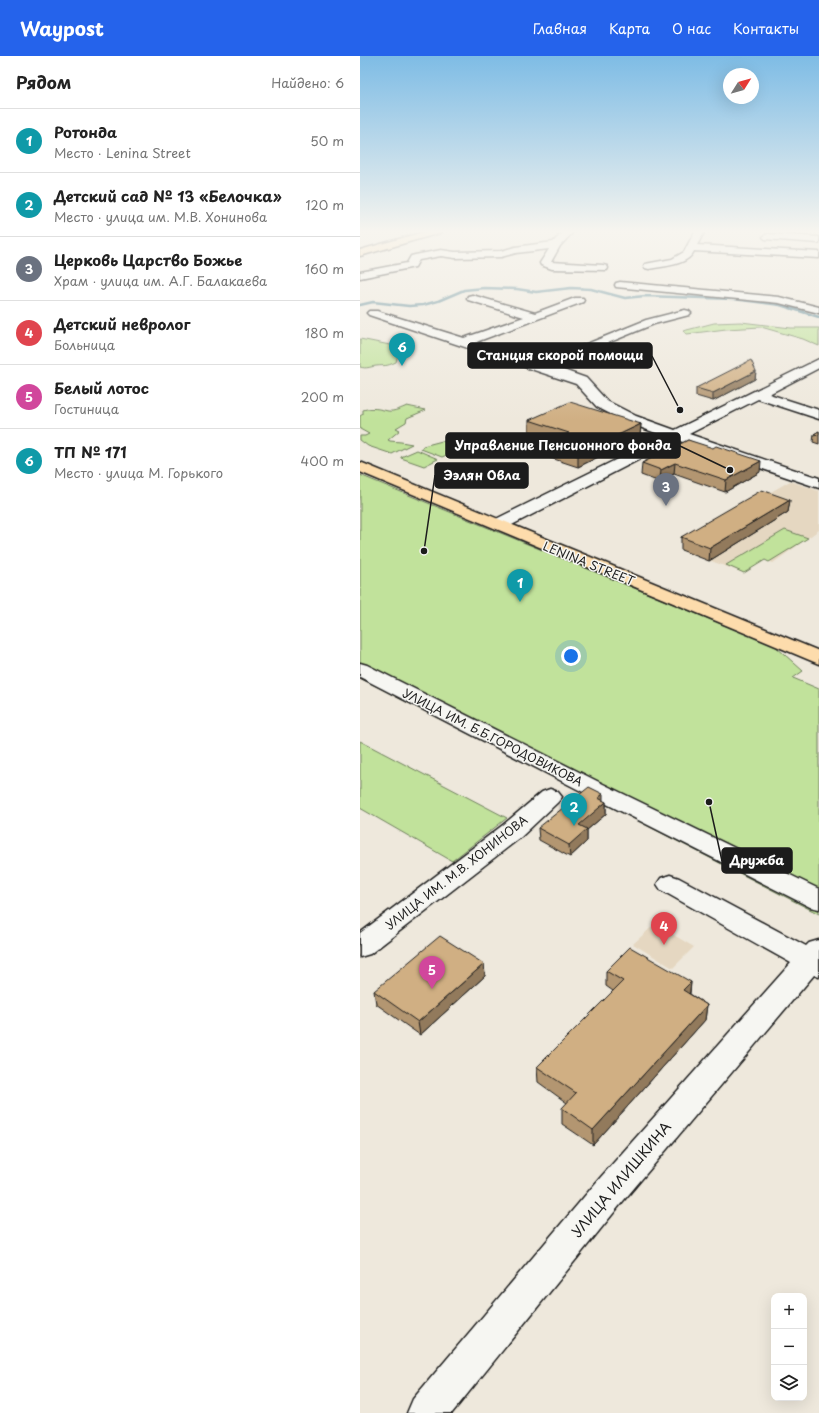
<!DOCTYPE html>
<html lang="ru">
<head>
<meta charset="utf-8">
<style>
  :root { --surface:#fff; --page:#f6f6f6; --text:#222; --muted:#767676; --line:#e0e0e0; --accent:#2563eb }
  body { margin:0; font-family:"Playpen Sans",sans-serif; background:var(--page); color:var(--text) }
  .controls { position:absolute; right:12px; bottom:12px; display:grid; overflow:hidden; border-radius:8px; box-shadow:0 4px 16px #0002 }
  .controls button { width:36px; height:36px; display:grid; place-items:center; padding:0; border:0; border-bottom:1px solid var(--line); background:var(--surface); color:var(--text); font:20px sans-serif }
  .compass { position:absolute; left:363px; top:12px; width:36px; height:36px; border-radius:50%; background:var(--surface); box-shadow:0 4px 16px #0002; rotate:53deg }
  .you { position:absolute; left:211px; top:600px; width:14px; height:14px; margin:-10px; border:3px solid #fff; border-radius:50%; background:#1a73e8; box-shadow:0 0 0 6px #1a73e833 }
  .badge { display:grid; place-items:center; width:26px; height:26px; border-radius:50%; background:var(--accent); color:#fff; font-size:13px; font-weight:700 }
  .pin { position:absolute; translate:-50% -33px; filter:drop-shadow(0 1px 2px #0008) }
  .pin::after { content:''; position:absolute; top:21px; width:14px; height:12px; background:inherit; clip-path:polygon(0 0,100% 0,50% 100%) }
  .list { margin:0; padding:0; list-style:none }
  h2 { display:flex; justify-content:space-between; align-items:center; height:52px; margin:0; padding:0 16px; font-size:17px }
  h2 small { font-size:13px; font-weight:400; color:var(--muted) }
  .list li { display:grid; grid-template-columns:26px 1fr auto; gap:12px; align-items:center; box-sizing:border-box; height:64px; padding:0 16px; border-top:1px solid var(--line) }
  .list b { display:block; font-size:15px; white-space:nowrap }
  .list p { margin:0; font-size:13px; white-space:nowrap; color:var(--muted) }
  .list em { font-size:13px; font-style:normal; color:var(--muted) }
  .icon { flex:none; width:22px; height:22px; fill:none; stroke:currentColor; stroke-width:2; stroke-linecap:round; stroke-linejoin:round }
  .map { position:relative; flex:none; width:459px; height:1357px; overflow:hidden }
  header { display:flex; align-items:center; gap:24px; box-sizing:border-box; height:56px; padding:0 20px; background:var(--accent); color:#fff }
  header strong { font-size:19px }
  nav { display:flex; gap:22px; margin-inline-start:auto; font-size:14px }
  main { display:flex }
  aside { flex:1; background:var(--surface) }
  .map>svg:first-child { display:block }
  .built { fill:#e5d7c1 }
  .green { fill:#c1e29b; stroke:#6e7f5c }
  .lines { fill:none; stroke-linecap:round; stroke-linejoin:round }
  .stream { stroke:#588492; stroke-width:2.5 }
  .minor-casing { stroke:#1c1c1c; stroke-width:3 }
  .major-casing { stroke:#1c1c1c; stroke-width:3 }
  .minor { fill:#f6f6f2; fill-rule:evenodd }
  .major { fill:#fddcac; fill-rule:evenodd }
  .wall { fill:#b39671; stroke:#1c1c1c }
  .shaded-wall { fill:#927a5c; stroke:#1c1c1c }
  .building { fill:#d0af83; stroke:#1c1c1c }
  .labels { text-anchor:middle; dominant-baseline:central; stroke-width:3; stroke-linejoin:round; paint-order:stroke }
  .street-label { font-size:12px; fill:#1c1c1c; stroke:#f6f6f2 }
  .near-street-label { font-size:14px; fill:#1c1c1c; stroke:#f6f6f2 }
  .leader { fill:none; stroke:#1c1c1c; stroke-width:1.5 }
  .callout-dot { fill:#1c1c1c; stroke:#f6f6f2; stroke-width:1.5 }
  .callout { fill:#1c1c1c; stroke:#1c1c1c; stroke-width:1.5 }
  .callout-label { font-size:13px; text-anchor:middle; font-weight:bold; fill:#fff }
</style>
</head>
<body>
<header>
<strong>Waypost</strong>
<nav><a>Главная</a><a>Карта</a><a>О нас</a><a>Контакты</a></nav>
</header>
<main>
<aside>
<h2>Рядом<small>Найдено: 6</small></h2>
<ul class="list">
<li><span class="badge" style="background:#0f9aa8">1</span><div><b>Ротонда</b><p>Место · Lenina Street</p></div><em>50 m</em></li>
<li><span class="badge" style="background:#0f9aa8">2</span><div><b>Детский сад № 13 «Белочка»</b><p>Место · улица им. М.В. Хонинова</p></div><em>120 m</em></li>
<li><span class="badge" style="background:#6b7280">3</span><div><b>Церковь Царство Божье</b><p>Храм · улица им. А.Г. Балакаева</p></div><em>160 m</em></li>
<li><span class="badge" style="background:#e0444e">4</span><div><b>Детский невролог</b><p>Больница</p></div><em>180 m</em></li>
<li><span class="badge" style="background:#d1479c">5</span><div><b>Белый лотос</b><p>Гостиница</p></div><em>200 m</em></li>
<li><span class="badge" style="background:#0f9aa8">6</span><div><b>ТП № 171</b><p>Место · улица М. Горького</p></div><em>400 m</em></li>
</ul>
</aside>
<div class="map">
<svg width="459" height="1357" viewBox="0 0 459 1357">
  <rect width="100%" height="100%" fill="#eee8dc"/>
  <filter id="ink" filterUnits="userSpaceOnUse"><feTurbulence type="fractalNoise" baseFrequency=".025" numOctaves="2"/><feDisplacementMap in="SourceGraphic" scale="8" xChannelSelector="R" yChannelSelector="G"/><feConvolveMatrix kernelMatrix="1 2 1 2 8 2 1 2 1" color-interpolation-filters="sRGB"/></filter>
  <g filter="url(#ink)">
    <g class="built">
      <path d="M430,425l29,10v39l-46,33 -8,-3 -21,13 -63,-23 87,-52 -4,-2z"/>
      <path d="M295,868l39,23 -21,21 -40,-24z"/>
    </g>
    <g class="green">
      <path d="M381,266l50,6h28v18l-16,-7 -42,-12 -35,2 -39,5 -4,-3 31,-8z"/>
      <path d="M0,283l40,8 -4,15c-11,5 -10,3 -20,4 -7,1 -9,3 -16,1z"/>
      <path d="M47,350l19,4 -19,8 -1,4 -10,6 4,2 -12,10 2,1 11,1 11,2 -20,10 -24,-8 -8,-6v-4h5l4,-2 -9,-5v-13l3,-2v-4c10,-3 16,-1 25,1 6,1 14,-3 19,-5z"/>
      <path d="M82,385l21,7 -21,9 -21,-8 2,-3z"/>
      <path d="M57,394l21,9 -14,7 -23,-8v-1z"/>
      <path d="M0,419l415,171 28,25 -10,7 26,11v225l-459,-236z"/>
      <path d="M425,474l23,8 -39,24 -4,-2 -21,13 -18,-8z"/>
      <path d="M0,685l147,77 -55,43 -92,-53z"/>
    </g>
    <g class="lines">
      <path class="stream" d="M0,249l13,-3 36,4 14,-1 15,-4 26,-11 20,-2 33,1 19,3 35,-4 20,1 34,9 20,-2 88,3 47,6 39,12"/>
      <g class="minor-casing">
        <g id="minor">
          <path d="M204,175h10l-14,15 -9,16 52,3 4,1 1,2 -1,2 -55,-1 -11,-4 -1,-2 9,-14 -33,4 -15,4 -46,1 -14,-2 -22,4 -4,7 -55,11v-6l47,-9 4,-7 4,-1 26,-5 14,2 46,-1 14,-4 38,-5z"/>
          <path d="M335,175h10l-8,14 122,7v6l-125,-7c-7,15 -31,15 -45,18l-4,-1 -1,-2 1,-2 27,-5 12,-7z"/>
          <path d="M408,178l51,3v6l-54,-4 -2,-2 2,-2z"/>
          <path d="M260,226l159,15 40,10v6l-40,-10 -163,-16 -1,-2 1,-2z"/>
          <path d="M112,239l63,18 40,-15h8l1,2 -1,2 -107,40 64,21 106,-43 39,-10 4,1 2,2 -2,2 -35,9 -102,42 34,12 21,23 29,15 39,14 144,-71v9l-50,26 50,16v9l-61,-20 -69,35 130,44v10l-142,-48 -171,88 -6,1 -6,-1 -2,-4 2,-4 170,-84 -38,-14 -29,-15 -21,-23 -207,-69 -2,-2 2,-2h8l87,27 60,-21 -56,-17 -1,-2 1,-2z"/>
          <path d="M0,607l7,2 230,116 222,108v20l-9,-2 -229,-116 -221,-114z"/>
          <path d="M190,733l8,3 4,5 -4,5 -37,35 -151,117 -10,3v-24l143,-108 39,-33z"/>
          <path d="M310,819l9,3 127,68 3,-3 10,-3v37l-5,-2 -190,225 -172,213h-45l6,-14 187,-221 191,-215 -130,-73 -4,-6 4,-6z"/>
        </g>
      </g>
      <g class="major-casing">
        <g id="major">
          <path d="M67,175h15l-2,2 -80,23v-6z"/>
          <path d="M0,406l459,189v13l-459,-192z"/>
        </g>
      </g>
      <use href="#minor" class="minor"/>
      <use href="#major" class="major"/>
    </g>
    <g class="wall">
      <path d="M396,315l-1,8 -42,22 -17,-5v-8z"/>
      <path d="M169,364l112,4 -1,11 -42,21v1l-20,10 -33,-11v-12l10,-4 -26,-9z"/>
      <path d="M459,375v13l-6,-2 1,-8z"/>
      <path d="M328,384l72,32 -35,20 -51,-18 -14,8 -19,-7 1,-12z"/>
      <path d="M430,444l-2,12 -79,49 -28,-11v-13z"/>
      <path d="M243,745l3,1v12l-19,16v11l-17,16 -31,-17 -1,-12z"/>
      <path d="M124,908l1,12 -65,59 -44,-31 -2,-13z"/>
      <path d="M246,915l85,11 -1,12 17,11 -2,15 -112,125 -31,-21v-16l5,-5 -29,-21 -1,-15 76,-76 -7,-5z"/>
    </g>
    <g class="shaded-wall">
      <path d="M396,315l-1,8 -42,22v-8z"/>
      <path d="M281,368l-1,11 -42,21v1l-20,10v-11l19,-11z"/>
      <path d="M401,405l-1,11 -35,20 1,-12z"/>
      <path d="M315,407l-1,11 -14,8 1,-12z"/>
      <path d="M430,444l-2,12 -79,49 1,-13z"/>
      <path d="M243,738v11l3,-3v12l-19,16v11l-17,16 -1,-12 10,-20 19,-27z"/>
      <path d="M124,908l1,12 -65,59 -2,-13z"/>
      <path d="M331,926l-2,16 -6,-8z"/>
      <path d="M347,949l-2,15 -112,125v-15z"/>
    </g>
    <g class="building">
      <path d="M391,304l5,11 -43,22 -17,-5z"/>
      <path d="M210,346l71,22 -44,21 1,1 -20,10 -33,-12 24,-11 -40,-13z"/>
      <path d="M459,375v4l-5,-1z"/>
      <path d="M328,384l25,8 3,-2 45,15 -35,19 -51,-17 -14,7 -19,-7z"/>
      <path d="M402,434l28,10 -80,48 -29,-11z"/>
      <path d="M229,731l14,7 -5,4 8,4 -27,23 8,4 -18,16 -31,-17z"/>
      <path d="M80,880l44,28 -66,58 -44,-31z"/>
      <path d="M270,891l61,35 -8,8 24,15 -114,125 -31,-22 14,-15 -39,-26 86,-86 -17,-10z"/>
    </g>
  </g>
  <linearGradient id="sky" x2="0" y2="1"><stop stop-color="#7ebce5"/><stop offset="0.48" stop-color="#f7f5ef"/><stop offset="1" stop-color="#f7f5ef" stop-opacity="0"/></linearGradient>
  <rect width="459" height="365" fill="url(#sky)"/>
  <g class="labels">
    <g class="street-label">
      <text transform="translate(229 507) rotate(22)">LENINA STREET</text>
      <text transform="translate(133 681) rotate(27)">УЛИЦА ИМ. Б.Б.ГОРОДОВИКОВА</text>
      <text transform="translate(96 816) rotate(-38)">УЛИЦА ИМ. М.В. ХОНИНОВА</text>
    </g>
    <g class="near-street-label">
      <text transform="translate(261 1123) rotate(-50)">УЛИЦА ИЛИШКИНА</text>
    </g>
  </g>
  <path class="leader" d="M320 354L292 300M370 414L320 390M64 495L75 419M349 746L362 805"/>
  <g class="callout-dot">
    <circle cx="320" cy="354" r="4"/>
    <circle cx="370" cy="414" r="4"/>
    <circle cx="64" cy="495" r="4"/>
    <circle cx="349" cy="746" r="4"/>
  </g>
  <g class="callout">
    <rect x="108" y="287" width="184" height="25" rx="4"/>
    <rect x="86" y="377" width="234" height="25" rx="4"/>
    <rect x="75" y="407" width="93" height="25" rx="4"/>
    <rect x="362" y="792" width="70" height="25" rx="4"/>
  </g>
  <g class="callout-label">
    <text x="200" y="304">Станция скорой помощи</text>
    <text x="203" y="394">Управление Пенсионного фонда</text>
    <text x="122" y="424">Ээлян Овла</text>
    <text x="397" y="809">Дружба</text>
  </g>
</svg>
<div class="controls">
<button>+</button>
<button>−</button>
<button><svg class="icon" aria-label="layers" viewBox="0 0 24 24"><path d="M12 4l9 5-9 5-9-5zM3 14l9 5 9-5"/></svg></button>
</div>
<svg class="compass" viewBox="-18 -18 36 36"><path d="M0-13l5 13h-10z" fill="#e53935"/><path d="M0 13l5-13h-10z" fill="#767676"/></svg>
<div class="you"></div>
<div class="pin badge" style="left:160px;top:546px;background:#0f9aa8">1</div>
<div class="pin badge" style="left:214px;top:770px;background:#0f9aa8">2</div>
<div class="pin badge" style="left:306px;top:450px;background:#6b7280">3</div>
<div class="pin badge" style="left:304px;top:889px;background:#e0444e">4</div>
<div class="pin badge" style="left:72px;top:933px;background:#d1479c">5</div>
<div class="pin badge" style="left:42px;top:310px;background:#0f9aa8">6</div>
</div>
</main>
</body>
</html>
